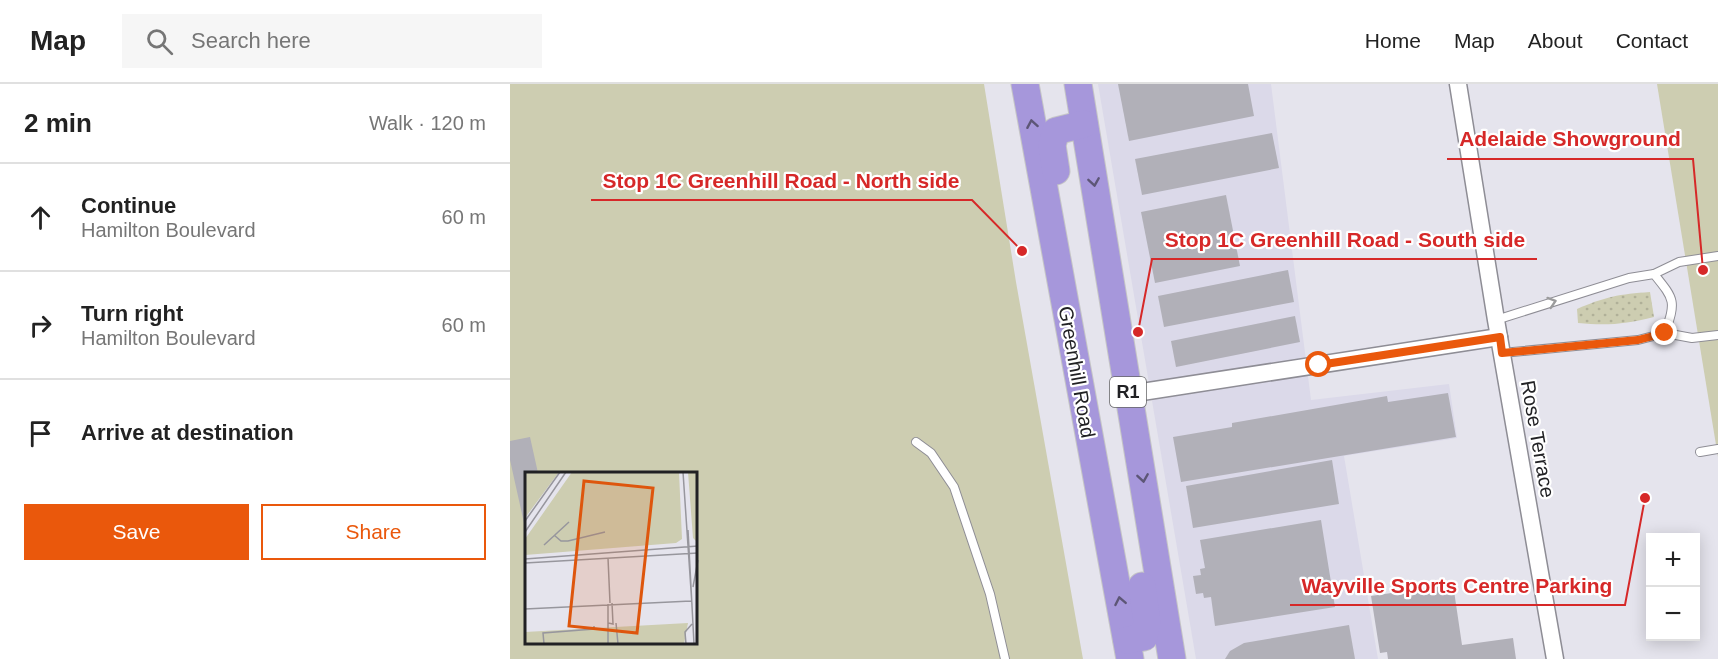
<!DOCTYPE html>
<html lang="en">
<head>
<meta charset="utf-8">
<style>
  :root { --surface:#fff; --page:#f6f6f6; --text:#222; --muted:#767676; --line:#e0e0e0; --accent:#ea580c }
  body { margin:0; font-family:Helvetica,sans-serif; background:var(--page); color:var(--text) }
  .controls { position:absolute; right:18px; bottom:18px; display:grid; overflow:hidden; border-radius:0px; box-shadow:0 3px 15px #0003 }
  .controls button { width:54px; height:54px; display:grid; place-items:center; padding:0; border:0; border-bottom:2px solid var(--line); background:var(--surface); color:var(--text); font:30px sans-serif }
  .stop { position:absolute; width:18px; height:18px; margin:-14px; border:4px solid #ea580c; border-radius:50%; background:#fff }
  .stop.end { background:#ea580c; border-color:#fff; box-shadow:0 2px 6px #0008 }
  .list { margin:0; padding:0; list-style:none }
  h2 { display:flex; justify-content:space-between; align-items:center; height:78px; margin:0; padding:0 24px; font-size:26px }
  h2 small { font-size:20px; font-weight:400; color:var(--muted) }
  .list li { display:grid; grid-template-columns:39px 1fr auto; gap:18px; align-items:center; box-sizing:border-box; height:108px; padding:0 24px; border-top:2px solid var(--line) }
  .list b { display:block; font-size:22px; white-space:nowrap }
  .list p { margin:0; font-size:20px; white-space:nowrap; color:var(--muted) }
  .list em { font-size:20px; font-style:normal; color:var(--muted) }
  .actions { display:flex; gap:12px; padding:18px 24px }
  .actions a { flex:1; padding:14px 0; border:2px solid var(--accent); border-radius:0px; text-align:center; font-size:21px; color:var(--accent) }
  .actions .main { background:var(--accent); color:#fff }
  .icon { flex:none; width:33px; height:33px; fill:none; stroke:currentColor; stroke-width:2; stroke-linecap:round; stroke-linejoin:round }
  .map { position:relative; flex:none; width:1208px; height:575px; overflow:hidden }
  header { display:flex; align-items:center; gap:36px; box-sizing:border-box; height:84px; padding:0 30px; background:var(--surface); border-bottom:2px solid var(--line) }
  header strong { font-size:28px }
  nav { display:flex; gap:33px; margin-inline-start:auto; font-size:21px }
  .search { width:420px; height:54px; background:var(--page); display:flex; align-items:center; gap:15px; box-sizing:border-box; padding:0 21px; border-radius:0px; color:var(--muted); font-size:22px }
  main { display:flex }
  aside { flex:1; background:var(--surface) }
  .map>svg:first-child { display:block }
  .built { fill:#dbd9e9 }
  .grass { fill:url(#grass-dots) }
  .park { fill:#cdcdb1; fill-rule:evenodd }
  .building { fill:#b1b0b8 }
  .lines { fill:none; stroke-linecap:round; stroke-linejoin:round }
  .service-casing { stroke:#8e8d95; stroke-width:10 }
  .minor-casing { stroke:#8e8d95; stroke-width:19 }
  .trunk-casing { stroke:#c5c5c6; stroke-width:29 }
  .service { stroke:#fff; stroke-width:8 }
  .minor { stroke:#fff; stroke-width:16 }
  .trunk { stroke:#a697db; stroke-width:27 }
  .oneway { stroke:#5d5676 }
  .oneway2 { stroke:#9b9b9c }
  .route { stroke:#ea580c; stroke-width:8 }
  .labels { text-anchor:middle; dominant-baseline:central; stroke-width:4.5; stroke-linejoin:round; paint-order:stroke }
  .shield { fill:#fff; stroke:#646466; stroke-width:1.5 }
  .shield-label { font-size:18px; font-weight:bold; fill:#212124 }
  .street-label { font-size:20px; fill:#212124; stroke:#fff }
  .inset-road { fill:none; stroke:#97969d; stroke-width:1.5 }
  .view { fill:#de560d; fill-opacity:0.15; stroke:#de560d; stroke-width:3 }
  .inset-edge { fill:none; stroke:#212124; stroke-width:3 }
  .leader { fill:none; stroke:#d62828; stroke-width:2 }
  .callout-dot { fill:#d62828; stroke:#fff; stroke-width:2 }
  .callout-label { font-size:21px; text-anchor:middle; font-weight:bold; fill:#d62828; stroke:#fff; stroke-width:4.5; stroke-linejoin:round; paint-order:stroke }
</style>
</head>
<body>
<header>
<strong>Map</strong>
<div class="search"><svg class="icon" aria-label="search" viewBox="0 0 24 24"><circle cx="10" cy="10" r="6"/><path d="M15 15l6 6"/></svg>Search here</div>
<nav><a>Home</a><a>Map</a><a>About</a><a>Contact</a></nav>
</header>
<main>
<aside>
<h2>2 min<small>Walk · 120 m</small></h2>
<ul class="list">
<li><svg class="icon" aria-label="ahead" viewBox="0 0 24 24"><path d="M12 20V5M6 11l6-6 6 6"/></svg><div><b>Continue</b><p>Hamilton Boulevard</p></div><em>60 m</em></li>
<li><svg class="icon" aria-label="right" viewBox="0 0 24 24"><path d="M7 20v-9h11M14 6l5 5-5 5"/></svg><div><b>Turn right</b><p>Hamilton Boulevard</p></div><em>60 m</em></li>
<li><svg class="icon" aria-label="arrive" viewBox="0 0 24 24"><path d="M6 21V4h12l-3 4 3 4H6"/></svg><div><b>Arrive at destination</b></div></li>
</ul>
<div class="actions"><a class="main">Save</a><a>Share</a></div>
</aside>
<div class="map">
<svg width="1208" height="575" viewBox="0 0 1208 575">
  <defs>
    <pattern id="grass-dots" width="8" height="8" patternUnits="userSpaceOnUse" patternTransform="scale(1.5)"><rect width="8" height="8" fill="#cdcdb1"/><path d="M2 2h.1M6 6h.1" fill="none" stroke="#b0b098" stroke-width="1.8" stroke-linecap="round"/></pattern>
  </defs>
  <rect width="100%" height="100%" fill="#e5e4ed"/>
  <path class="built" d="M588,0h173l40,316 138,-16 8,54 -113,18 34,203h-182z"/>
  <path class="grass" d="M1140,208l4,25c-28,7 -47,9 -76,6l-1,-14c27,-12 43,-15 73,-17z"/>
  <g class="park">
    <path d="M0,0h474l32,198 67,377h-573zM16,389h170v169h-170z"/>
    <path d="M1147,0h61v373z"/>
  </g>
  <g class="building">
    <path d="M608,0h130l6,32 -125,25z"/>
    <path d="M762,49l7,35 -137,27 -7,-36z"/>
    <path d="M716,111l14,71 -85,17 -14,-71z"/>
    <path d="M778,186l6,32 -130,25 -6,-31z"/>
    <path d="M785,232l5,26 -124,25 -5,-26z"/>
    <path d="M938,309l8,44 -275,45 -8,-45 59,-10v-4l155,-27 1,6z"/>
    <path d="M20,353l8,36h-12v49l-2,1 -14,-63v-19z"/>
    <path d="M822,376l7,44 -146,24 -7,-42z"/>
    <path d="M811,436l14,87 -120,19 -4,-29 -7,1 -1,-5 -7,1 -3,-18 8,-1 -1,-6 5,-1 -5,-28z"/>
    <path d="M943,500l9,61 51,-7 3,21h-128l-1,-7 -7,1 -9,-57z"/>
    <path d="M839,541l6,34h-130l5,-8 14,-8z"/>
  </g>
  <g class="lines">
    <g class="service-casing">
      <g id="service">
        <path d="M1144,190l25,-12 39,-6"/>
        <path d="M986,236l133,-42 25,-4c21,26 22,27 11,59l-27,7 -136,13"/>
        <path d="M1155,249l27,5 26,-3"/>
        <path d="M406,358l15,11 23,34 36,107 15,65"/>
        <path d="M1190,368l18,-3"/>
      </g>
    </g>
    <g class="minor-casing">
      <g id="minor">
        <path d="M948,0l38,236 59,339"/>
        <path d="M619,310l370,-57"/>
      </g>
    </g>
    <g class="trunk-casing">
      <g id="trunk">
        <path d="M515,0l105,575"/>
        <path d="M568,0l94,575"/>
        <path d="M546,87l-4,-26 4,-14 28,-7"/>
        <path d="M617,556l17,-3 3,-15 -5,-36"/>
      </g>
    </g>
    <use href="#service" class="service"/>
    <use href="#minor" class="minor"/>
    <use href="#trunk" class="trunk"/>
  </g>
  <defs><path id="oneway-chevron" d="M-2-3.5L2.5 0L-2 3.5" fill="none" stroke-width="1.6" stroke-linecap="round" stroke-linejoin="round" transform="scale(1.5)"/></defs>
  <g class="oneway">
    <use href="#oneway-chevron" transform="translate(522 40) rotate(-100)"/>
    <use href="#oneway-chevron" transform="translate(584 98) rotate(81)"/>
    <use href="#oneway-chevron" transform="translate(633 394) rotate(81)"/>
    <use href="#oneway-chevron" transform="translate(610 517) rotate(-101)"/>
  </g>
  <use class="oneway2" href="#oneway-chevron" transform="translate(1042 218) rotate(-18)"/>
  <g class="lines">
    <path class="route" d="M809,281l181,-28 2,16 136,-13 27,-7"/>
  </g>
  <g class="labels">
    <rect class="shield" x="600" y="293" width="36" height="30" rx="4.5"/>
    <g class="shield-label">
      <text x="618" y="308">R1</text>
    </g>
    <g class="street-label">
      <text transform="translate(567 288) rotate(80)">Greenhill Road</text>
      <text transform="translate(1028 355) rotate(80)">Rose Terrace</text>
    </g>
  </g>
  <g transform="translate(15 388)">
    <rect width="172" height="172" fill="#e5e4ed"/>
    <path d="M0,0h34l-34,46zM47,0h107l3,67 -6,4 -151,12v-16zM163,0h9v70l-4,-4zM163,151l-4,21h-159v-12z" fill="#cdcdb1"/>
    <path class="inset-road" d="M158,0l9,133M0,49l35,-49M163,58l6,114M0,60l41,-60M29,63l7,6h7l37,-9M19,73l25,-23M83,86l2,45M0,87l173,-13M0,91l173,-10M168,115l5,-27M83,132v19l5,1 -1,-21M0,137l166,-8M91,151l2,21M19,172l-1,-11 51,-4v-3M83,172v-21M161,172l-1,-12 7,-8"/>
    <path class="view" d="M59,9l69,7 -16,145 -68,-7z"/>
    <rect width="172" height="172" class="inset-edge"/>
  </g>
  <path class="leader" d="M1193 186L1183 75H937M512 167L462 116H81M628 248L642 175H1027M1135 414L1115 521H780"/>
  <g class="callout-dot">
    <circle cx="1193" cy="186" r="6"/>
    <circle cx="512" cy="167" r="6"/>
    <circle cx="628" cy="248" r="6"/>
    <circle cx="1135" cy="414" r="6"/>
  </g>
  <g class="callout-label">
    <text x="1060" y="62">Adelaide Showground</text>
    <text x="271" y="104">Stop 1C Greenhill Road - North side</text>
    <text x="835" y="163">Stop 1C Greenhill Road - South side</text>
    <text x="947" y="509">Wayville Sports Centre Parking</text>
  </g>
</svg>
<div class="controls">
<button>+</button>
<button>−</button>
</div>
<div class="stop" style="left:809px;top:281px"></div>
<div class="stop end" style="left:1155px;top:249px"></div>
</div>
</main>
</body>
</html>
